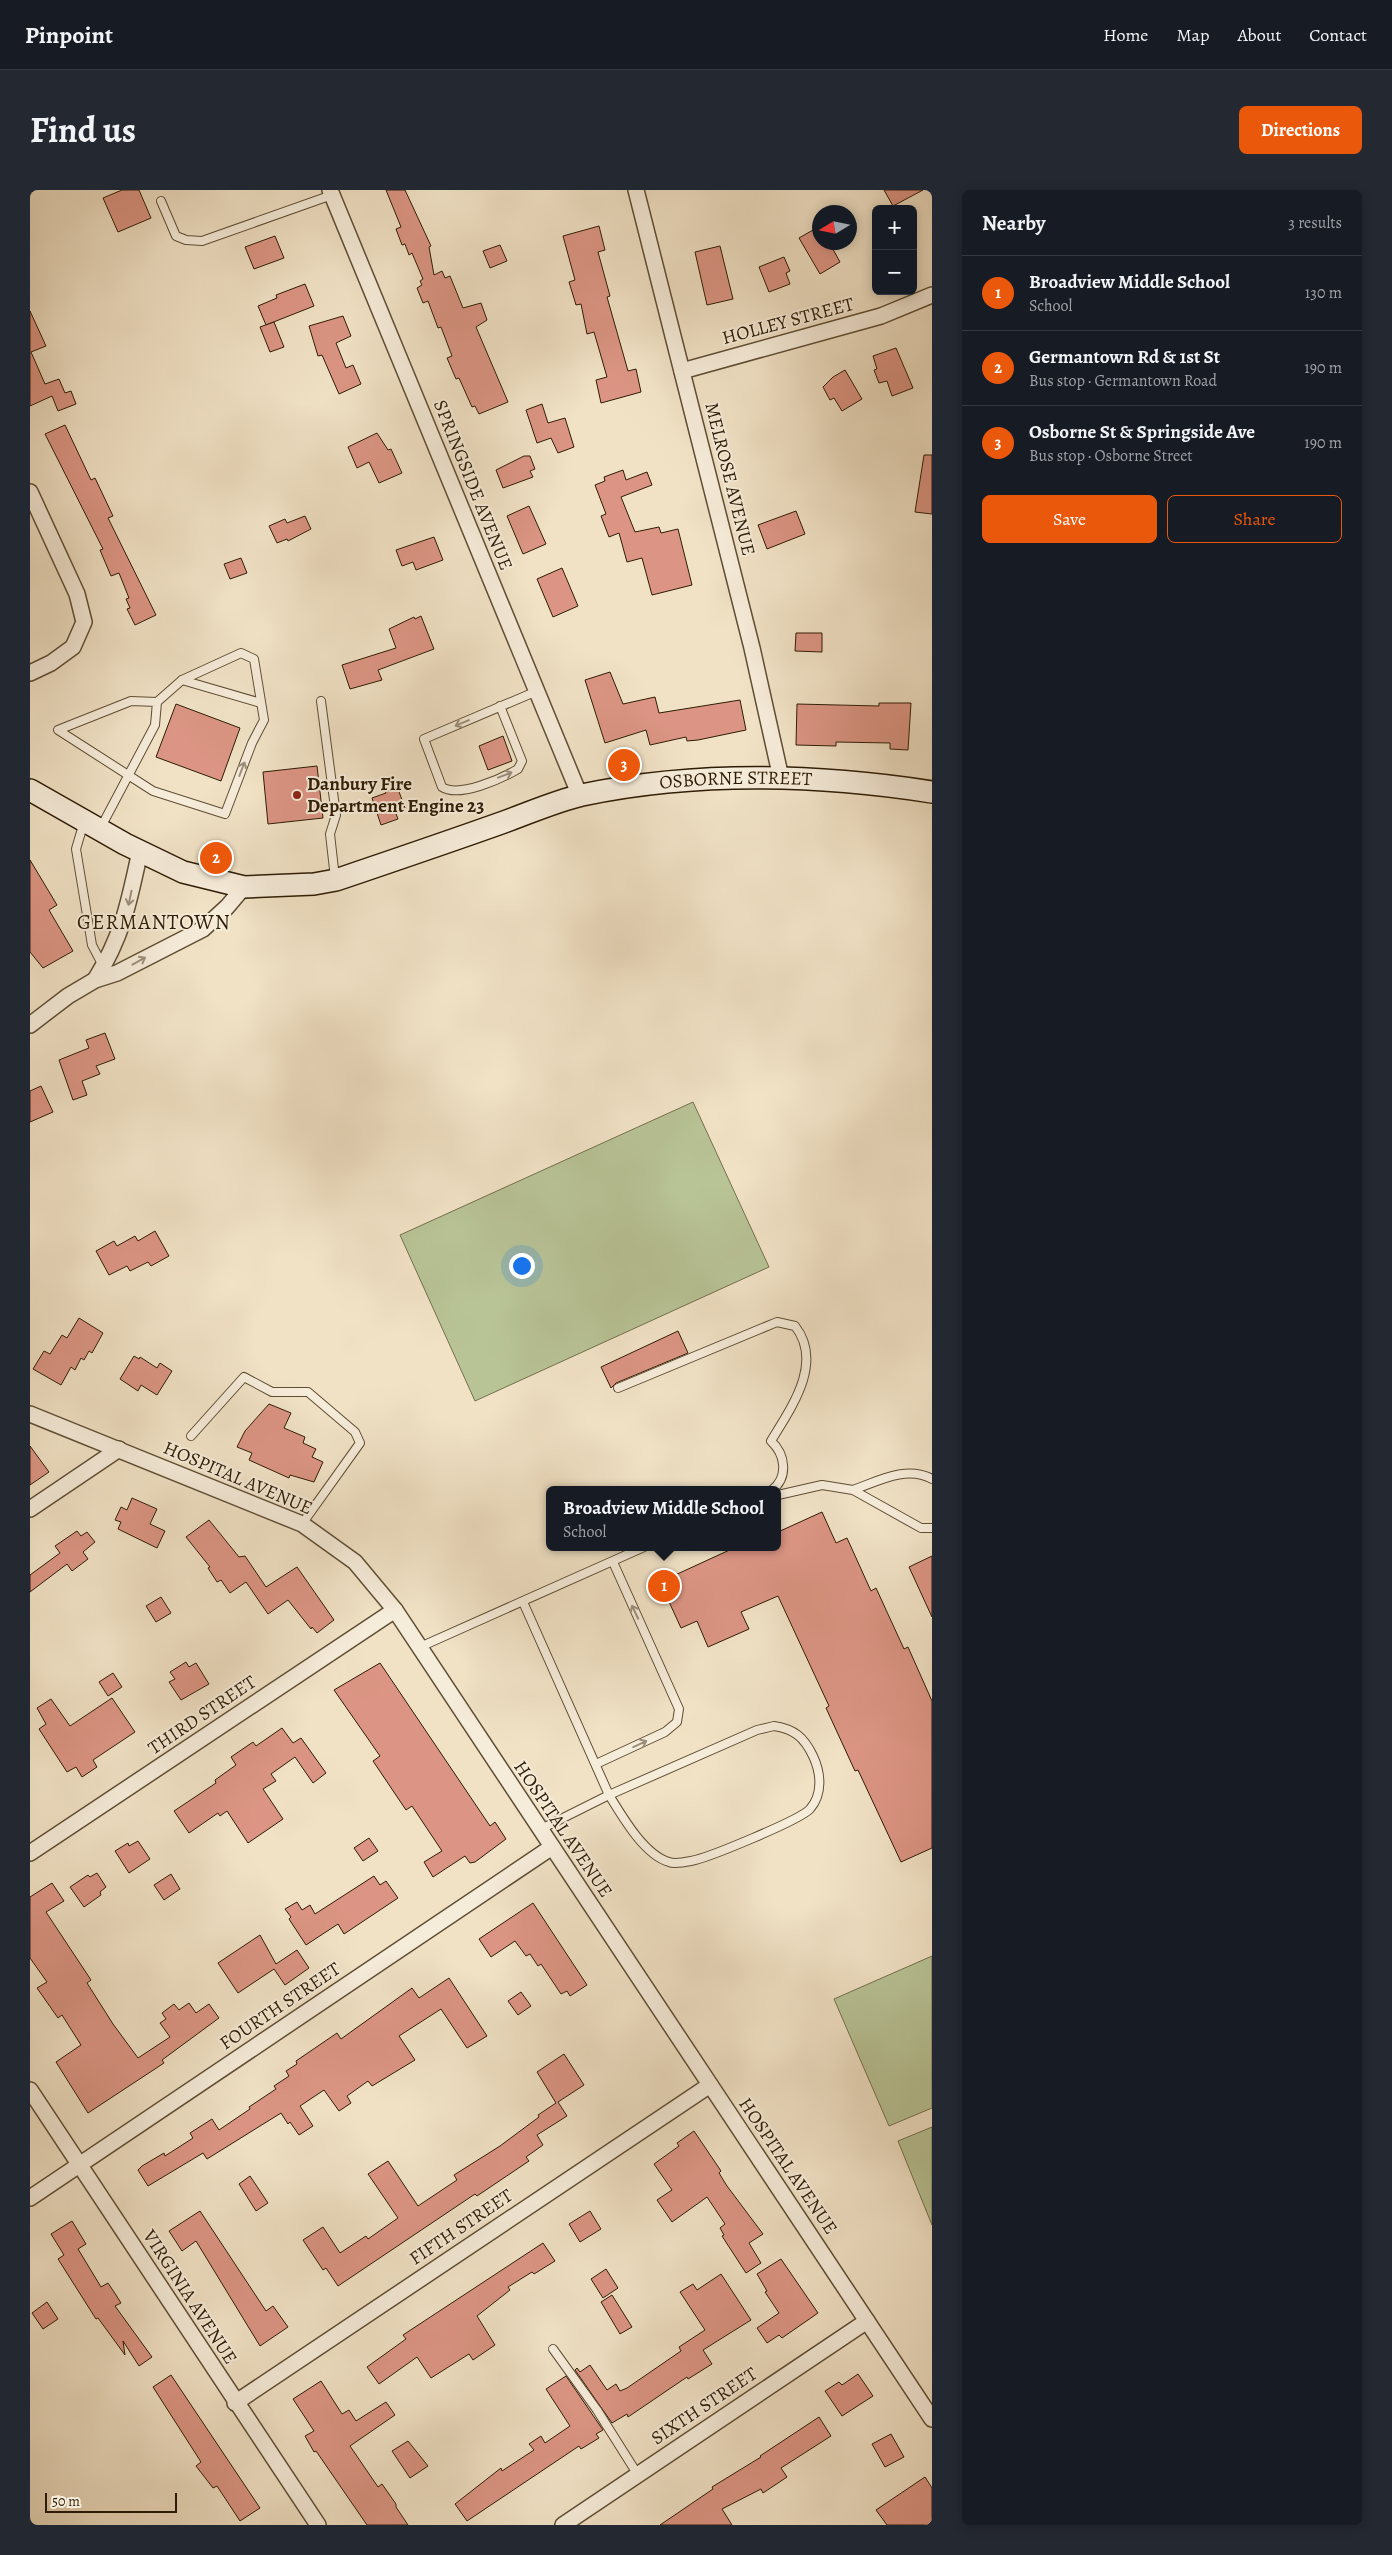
<!DOCTYPE html>
<html lang="en">
<head>
<meta charset="utf-8">
<style>
  :root { --surface:#171b24; --page:#242831; --text:#f1f3f6; --muted:#9ea1a6; --line:#363941; --accent:#ea580c }
  body { margin:0; font-family:Alegreya,serif; background:var(--page); color:var(--text) }
  .controls { position:absolute; right:15px; top:15px; display:grid; overflow:hidden; border-radius:8px; box-shadow:0 2px 12px #0003 }
  .controls button { width:45px; height:45px; display:grid; place-items:center; padding:0; border:0; border-bottom:1px solid var(--line); background:var(--surface); color:var(--text); font:25px sans-serif }
  .compass { position:absolute; left:782px; top:15px; width:45px; height:45px; border-radius:50%; background:var(--surface); box-shadow:0 2px 12px #0003; rotate:260deg }
  .scale { position:absolute; left:15px; bottom:12px; width:132px; box-sizing:border-box; padding-left:5px; border:2px solid #2e1c04; border-top:0; font-size:14px; line-height:18px; white-space:nowrap; color:#2e1c04; -webkit-text-stroke:4px #f6ecda; paint-order:stroke }
  .you { position:absolute; left:491px; top:1075px; width:18px; height:18px; margin:-12px; border:4px solid #fff; border-radius:50%; background:#1a73e8; box-shadow:0 0 0 8px #1a73e833 }
  .badge { display:grid; place-items:center; width:32px; height:32px; border-radius:50%; background:var(--accent); color:#fff; font-size:16px; font-weight:700 }
  .pin { position:absolute; translate:-50% -50%; border:2px solid #fff; box-shadow:0 1px 5px #0006 }
  .popup { position:absolute; left:516px; top:1296px; width:235px; height:65px; box-sizing:border-box; display:grid; place-content:center; border-radius:8px; background:var(--surface); filter:drop-shadow(0 1px 4px #0005); font-size:16px; white-space:nowrap; color:var(--muted) }
  .popup b { font-size:19px; color:var(--text) }
  .popup::after { content:''; position:absolute; left:50%; top:100%; margin-left:-10px; border:10px solid transparent; border-top-color:var(--surface) }
  .list { margin:0; padding:0; list-style:none }
  h2 { display:flex; justify-content:space-between; align-items:center; height:65px; margin:0; padding:0 20px; font-size:21px }
  h2 small { font-size:16px; font-weight:400; color:var(--muted) }
  .list li { display:grid; grid-template-columns:32px 1fr auto; gap:15px; align-items:center; box-sizing:border-box; height:75px; padding:0 20px; border-top:1px solid var(--line) }
  .list b { display:block; font-size:19px; white-space:nowrap }
  .list p { margin:0; font-size:16px; white-space:nowrap; color:var(--muted) }
  .list em { font-size:16px; font-style:normal; color:var(--muted) }
  .actions { display:flex; gap:10px; padding:15px 20px }
  .actions a { flex:1; padding:11px 0; border:1px solid var(--accent); border-radius:8px; text-align:center; font-size:18px; color:var(--accent) }
  .actions .main { background:var(--accent); color:#fff }
  .map { position:relative; flex:none; width:902px; height:2335px; overflow:hidden; border-radius:8px }
  header { display:flex; align-items:center; gap:30px; box-sizing:border-box; height:70px; padding:0 25px; background:var(--surface); border-bottom:1px solid var(--line) }
  header strong { font-size:24px }
  nav { display:flex; gap:28px; margin-inline-start:auto; font-size:18px }
  .intro { display:flex; align-items:center; justify-content:space-between; box-sizing:border-box; height:120px; padding:0 30px }
  h1 { margin:0; font-size:35px }
  .button { padding:12px 22px; border-radius:8px; background:var(--accent); color:#fff; font-size:18px; font-weight:700 }
  main { display:flex; gap:30px; padding:0 30px }
  aside { flex:1; background:var(--surface); border-radius:8px; box-shadow:0 2px 12px #0003 }
  .map>svg:first-child { display:block }
  .green { fill:#b8c396; stroke:#73704d }
  .building { fill:#dc9584; stroke:#2e1c04 }
  .lines { fill:none; stroke-linecap:round; stroke-linejoin:round }
  .service-casing { stroke:#5f4e34; stroke-width:10 }
  .minor-casing { stroke:#5f4e34; stroke-width:18 }
  .secondary-casing { stroke:#2e1c04; stroke-width:24 }
  .service { stroke:#f6ecda; stroke-width:8 }
  .minor { stroke:#f6ecda; stroke-width:15 }
  .secondary { stroke:#f6ecda; stroke-width:21 }
  .oneway { stroke:#9c8e7a }
  .poi-dot { fill:#8f2418; stroke:#f6ecda; stroke-width:2 }
  .labels { text-anchor:middle; dominant-baseline:central; stroke-width:4; stroke-linejoin:round; paint-order:stroke }
  .street-label { font-size:19px; fill:#2e1c04; stroke:#f6ecda }
  .poi-label { font-size:19px; font-weight:bold; fill:#2e1c04; stroke:#f6ecda; text-anchor:start }
  .quarter-label { font-size:21px; letter-spacing:1px; fill:#2e1c04; stroke:#f6ecda }
</style>
</head>
<body>
<header>
<strong>Pinpoint</strong>
<nav><a>Home</a><a>Map</a><a>About</a><a>Contact</a></nav>
</header>
<div class="intro"><h1>Find us</h1><a class="button">Directions</a></div>
<main>
<div class="map">
<svg width="902" height="2335" viewBox="0 0 902 2335">
  <rect width="100%" height="100%" fill="#f1e2c6"/>
  <filter id="stains"><feTurbulence type="fractalNoise" baseFrequency=".004" numOctaves="4"/><feColorMatrix values="0 0 0 0 .2 0 0 0 0 .09 0 0 0 0 .02 0 0 0 .5 -.17"/></filter>
  <radialGradient id="worn" r=".72"><stop offset=".6" stop-color="#630" stop-opacity="0"/><stop offset="1" stop-color="#630" stop-opacity=".3"/></radialGradient>
  <g class="green">
    <path d="M663,912l76,165 -294,134 -75,-166z"/>
    <path d="M902,1766v152l-43,18 -55,-127z"/>
    <path d="M902,1937v98l-34,-84z"/>
  </g>
  <g class="building">
    <path d="M92,0h17l12,28 -33,14 -15,-34z"/>
    <path d="M356,0h19l26,56 -2,1 5,28 8,-4 3,7 5,-2 13,32 18,-5 6,17 -11,7 32,75 -29,12 -4,-8 -3,1 -13,-29 -3,1 -9,-21 5,-2 -11,-29 -3,1 -10,-27 -5,2 -6,-15 5,-3 -2,-4 3,-2 -11,-26 -3,2 -4,-11 -3,1 -6,-16 5,-2z"/>
    <path d="M854,0h39l-30,16z"/>
    <path d="M569,36l6,24 -7,2 12,44 -3,1 21,74 8,-2 5,23 -40,11 -5,-23 11,-3 -13,-45 -7,2 -6,-30 -5,1 -7,-23 6,-2 -12,-44z"/>
    <path d="M790,36v16h9l11,20 -20,12 -21,-36z"/>
    <path d="M245,46l9,22 -30,11 -9,-22z"/>
    <path d="M470,55l7,16 -17,7 -7,-17z"/>
    <path d="M690,56l13,53 -26,6 -12,-53z"/>
    <path d="M754,67l6,14 -4,2 4,11 -21,8 -10,-25z"/>
    <path d="M275,94l9,22 -48,19 -8,-19 19,-8 -1,-3z"/>
    <path d="M0,121l16,35 -15,6 14,32 14,-5 6,14 6,-2 5,13 -18,7 -6,-15 -22,10z"/>
    <path d="M313,126l8,20 -15,7 10,25 7,-3 8,19 -22,10 -17,-39 -4,1 -9,-30z"/>
    <path d="M244,132l10,25 -14,5 -10,-25z"/>
    <path d="M866,158l17,40 -21,8 -5,-15 -8,2 -5,-13 3,-1 -4,-13z"/>
    <path d="M815,180l17,29 -20,12 -8,-13 -4,2 -7,-13 10,-10z"/>
    <path d="M512,214l6,19 17,-5 9,29 -16,6 -7,-15 -14,5 -11,-33z"/>
    <path d="M35,235l26,55 4,-2 18,38 -5,2 48,97 -21,10 -8,-16 3,-1 -4,-9 3,-1 -10,-25 -8,3 -11,-26 3,-1 -58,-115z"/>
    <path d="M347,243l11,17 3,-1 11,24 -23,10 -10,-21 -12,6 -9,-21z"/>
    <path d="M894,265h8v59l-17,-2z"/>
    <path d="M494,266h6l5,13 -5,2 3,6 -30,11 -7,-18z"/>
    <path d="M593,280l3,10 21,-8 5,13 -31,12 14,35 24,-5 2,6 17,-4 14,56 -40,10 -10,-37 -15,4 -8,-29 -10,4 -8,-21 5,-2 -11,-29 10,-4 -1,-4z"/>
    <path d="M499,316l17,38 -23,10 -16,-38z"/>
    <path d="M766,321l9,23 -38,15 -9,-24z"/>
    <path d="M275,326l6,13 -23,12 -1,-2 -10,4 -8,-17 16,-7 2,4z"/>
    <path d="M404,347l9,23 -27,10 -3,-8 -11,4 -6,-16z"/>
    <path d="M211,368l6,15 -17,6 -6,-15z"/>
    <path d="M532,378l16,38 -25,11 -16,-38z"/>
    <path d="M391,426l13,33 -56,21 4,10 -32,9 -8,-24 54,-17 -7,-19 25,-12 1,2z"/>
    <path d="M766,443h26v19l-27,-1z"/>
    <path d="M580,482l13,32 32,-7 4,16 81,-13 6,30 -48,10 -11,1 -1,-4 -36,8 -4,-15 -41,13 -20,-63z"/>
    <path d="M849,513h32l-3,47 -18,-1v-6l-54,-1v4l-40,-1 1,-41 82,2z"/>
    <path d="M146,514l64,24 -19,53 -65,-24z"/>
    <path d="M473,546l9,25 -24,9 -9,-24z"/>
    <path d="M287,576l6,52 -55,6 -5,-52z"/>
    <path d="M368,599l7,19 -10,3 3,8 -17,6 -9,-27 14,-5 -1,-2z"/>
    <path d="M0,670l27,45 -8,5 24,41 -30,17 -13,-16z"/>
    <path d="M75,843l10,26 -19,7 4,8 -18,7 5,14 -14,5 -14,-40 30,-12 -3,-8z"/>
    <path d="M11,896l12,26 -23,10v-31z"/>
    <path d="M125,1041l14,25 -18,10 -3,-4 -18,9 -3,-5 -18,9 -13,-24 18,-10 3,5 18,-10 3,5z"/>
    <path d="M49,1128l24,15 -11,20 -3,-2 -5,9 -3,-2 -6,12 -4,-3 -10,18 -28,-16 11,-18 6,3 12,-19 5,3z"/>
    <path d="M648,1141l10,22 -72,30 -5,5 -10,-21z"/>
    <path d="M104,1166l5,3 1,-2 17,11 3,-5 12,8 -15,24 -16,-10 -3,6 -18,-12z"/>
    <path d="M239,1214l22,9 -7,15 21,9 -2,6 13,6 -4,8 11,5 -9,20 -24,-7 -1,3 -40,-18 3,-7 -15,-6 8,-16z"/>
    <path d="M0,1256l19,26 -19,13z"/>
    <path d="M102,1308l25,11 -7,15 15,7 -8,17 -39,-19 3,-7 -6,-2 6,-13 6,3z"/>
    <path d="M792,1322l14,31 11,-5 24,53 5,-3 28,61 4,-2 24,54v147l-31,14 -43,-92 -3,1 -29,-63 3,-2 -51,-110 -37,16 8,17 -41,18 -11,-26 -16,7 -21,-46 76,-35h42v-15z"/>
    <path d="M179,1330l30,37 6,-1 21,31 31,-20 37,53 -17,13 -5,-6 -1,2 -23,-29 -20,14 -22,-32 -16,11 -9,-13 -4,2 -9,-14 2,-1 -24,-30z"/>
    <path d="M47,1341l4,5 6,-4 8,10 -12,10 5,7 -16,12 -5,-7 -37,28v-17l30,-22 -5,-7z"/>
    <path d="M902,1366v61l-23,-50z"/>
    <path d="M131,1407l10,16 -15,9 -10,-16z"/>
    <path d="M156,1472l3,5 7,-4 13,21 -28,16 -12,-18 6,-3 -5,-7z"/>
    <path d="M350,1473l110,163 5,-4 11,17 -31,23 -5,1 -5,-7 -32,21 -9,-15 18,-11 -30,-45 -6,4 -33,-49 7,-5 -46,-66z"/>
    <path d="M83,1483l9,14 -14,9 -9,-14z"/>
    <path d="M82,1508l23,34 -42,28 4,7 -15,10 -6,-10 -9,5 -28,-43 7,-5 -9,-16 14,-9 19,27z"/>
    <path d="M252,1538l11,15 8,-5 25,35 -13,10 -18,-26 -24,17 5,7 -13,8 20,30 -35,24 -21,-32 -7,5 -2,-3 -29,20 -15,-22 42,-28 -1,-3 21,-15 -5,-8 22,-15 3,4z"/>
    <path d="M339,1648l9,13 -15,10 -9,-13z"/>
    <path d="M108,1651l12,18 -21,14 -14,-22 13,-8 1,3z"/>
    <path d="M67,1683l9,14 -6,5 1,3 -17,12 -14,-20 18,-12 2,2z"/>
    <path d="M141,1684l9,15 -16,11 -10,-15z"/>
    <path d="M344,1686l6,9 6,-4 12,17 -54,36 -6,-10 -32,21 -17,-26 2,-2 -6,-8 12,-7 5,8 8,-5 5,9z"/>
    <path d="M22,1693l12,18 -18,11 45,68 -4,3 26,41 25,34 32,-21 -10,-14 6,-4 -4,-6 12,-9 5,6 10,-7 7,10 13,-9 10,14 -57,42 2,3 -76,50 -32,-51 25,-17 -19,-30 -4,3 -21,-30 10,-6 -17,-24v-61z"/>
    <path d="M503,1713l54,82 -17,11 -3,-5 -6,3 -20,-30 -3,2 -8,-12 -4,2 -11,-15 -24,16 -12,-18z"/>
    <path d="M230,1745l16,29 21,-14 12,18 -24,17 -11,-16 -36,24 -20,-30z"/>
    <path d="M419,1788l38,58 -20,12 -26,-39 -42,27 16,24 -43,26 -4,-5 -21,15 4,7 -12,8 -15,-21 -24,16 13,20 -14,9 -9,-13 -2,2 -7,-11 -74,46 -4,-6 -55,33 -10,-16 4,-4 22,-13 1,3 28,-18 -3,-5 22,-14 7,11 31,-21 -1,-2 27,-18 -2,-3 15,-10 -3,-5 11,-7 -1,-3 41,-28 4,6 71,-51 7,10z"/>
    <path d="M491,1802l10,14 -13,9 -10,-14z"/>
    <path d="M534,1864l20,31 -26,17 9,14 -30,19 6,10 -17,12 3,4 -52,35 -2,-2 -137,92 -12,-18 -3,2 -20,-30 20,-13 17,26 26,-17 2,3 30,-21 -30,-44 20,-13 30,45 39,-26 -3,-5 46,-29 39,-29 -1,-2 18,-12 -19,-31z"/>
    <path d="M664,1941l27,40 -2,2 8,13 36,48 -14,9 12,20 -15,10 -24,-37 2,-1 -4,-7 5,-4 -18,-27 -35,25 -15,-22 15,-10 -18,-26 25,-18 -2,-3z"/>
    <path d="M220,1986l18,27 -12,8 -17,-27z"/>
    <path d="M170,2021l66,100 7,-5 15,21 -28,19 -64,-105 -14,10 -13,-20z"/>
    <path d="M560,2021l11,18 -21,13 -11,-18z"/>
    <path d="M42,2031l14,23 -8,5 23,38 7,-4 8,12 5,8 -6,3 37,51 -13,9 -16,-25 2,14 -27,-37 -2,1 -38,-60 6,-4 -13,-21z"/>
    <path d="M513,2053l12,18 -21,13 -2,-2 -24,15 2,3 -33,26 18,29 -22,15 -4,-6 -38,24 -14,-21 -38,27 -12,-17 39,-28 -3,-4z"/>
    <path d="M751,2069l37,54 -36,25 -3,-3 -12,8 -10,-15 22,-15 -14,-21 2,-1 -10,-17z"/>
    <path d="M576,2079l12,19 -15,10 -12,-19z"/>
    <path d="M691,2084l30,46 -48,30 9,14 -24,15 -1,-2 -59,40 -1,-3 -15,9 -37,-53 2,-2 3,4 10,-7 17,25 9,-6 4,7 7,-3 54,-37 -2,-4 26,-17 -25,-38 13,-8 4,6z"/>
    <path d="M582,2105l20,32 -12,7 -19,-32z"/>
    <path d="M17,2112l11,17 -15,10 -11,-16z"/>
    <path d="M828,2184l15,22 -31,20 -17,-25 14,-9 3,3z"/>
    <path d="M141,2185l89,133 -20,13 -23,-35 -4,2 -17,-22 5,-4 -48,-75z"/>
    <path d="M536,2186l37,54 -7,4 3,4 -18,11 -2,-3 -112,75 -12,-17 46,-36 1,3 32,-21 -5,-6 12,-8 4,7 25,-17 -24,-37z"/>
    <path d="M291,2191l21,33 7,-4 7,11 30,-19 9,13 -45,31 28,41 4,-3 14,20v3l12,18h-41l-51,-74 -2,1 -9,-16 9,-5 -21,-32z"/>
    <path d="M789,2227l12,19 -50,32 6,9 -24,16 -2,-4 -39,20 10,16h-72l53,-36 -1,-2 49,-30 -1,-1z"/>
    <path d="M861,2244l13,23 -19,10 -13,-23z"/>
    <path d="M378,2251l20,25 -18,12 -18,-27z"/>
    <path d="M895,2287l7,11v37h-45l-11,-15z"/>
  </g>
  <g class="lines">
    <g class="service-casing">
      <g id="service">
        <path d="M131,11l15,35 10,4 16,1 130,-46"/>
        <path d="M152,490l79,23"/>
        <path d="M291,511l15,114 -6,19 5,44"/>
        <path d="M470,516l22,55 -4,8c-17,10 -59,29 -76,18l-18,-48 113,-48"/>
        <path d="M54,632l-8,27 16,96 11,21"/>
        <path d="M70,639l55,-104 2,-23 -26,-1 -73,29 95,61 72,23 27,-71 12,-23 -10,-61 -13,-6 -59,27 -25,22"/>
        <path d="M588,1198l159,-66 18,4c29,37 -4,82 -24,115 14,13 18,36 1,49"/>
        <path d="M161,1246l53,-59 28,15h36l47,40 5,11 -58,81"/>
        <path d="M823,1300c25,-9 54,-25 79,-11"/>
        <path d="M748,1305l44,-10 31,5 68,38h11"/>
        <path d="M493,1412l86,193 -70,35"/>
        <path d="M390,1457l224,-100"/>
        <path d="M744,1536c20,3 30,11 39,30 8,17 10,38 -3,53 -10,11 -102,49 -119,52 -5,1 -17,3 -22,1 -25,-7 -47,-46 -60,-67l148,-65z"/>
        <path d="M566,1574l69,-32 12,-10 2,-13 -66,-147"/>
        <path d="M523,2159l44,61 41,65"/>
      </g>
    </g>
    <g class="minor-casing">
      <g id="minor">
        <path d="M300,0l250,606"/>
        <path d="M606,0l116,458 29,130"/>
        <path d="M652,181l199,-55 51,-21"/>
        <path d="M0,302l47,102 7,28 -11,25 -22,16 -21,10"/>
        <path d="M65,790c28,-45 34,-78 45,-129"/>
        <path d="M0,835l38,-29 27,-16 22,-7 86,-44 24,-22 17,-20"/>
        <path d="M0,1224l272,110 53,38 40,48 537,809"/>
        <path d="M0,1319l89,-60"/>
        <path d="M0,1663l365,-243"/>
        <path d="M0,1900l288,435"/>
        <path d="M0,2008l522,-351"/>
        <path d="M205,2213l475,-318"/>
        <path d="M533,2335l304,-204"/>
      </g>
    </g>
    <g class="secondary-casing">
      <g id="secondary">
        <path id="s1" d="M0,600l95,54 58,28 61,15 70,-3 22,-4c56,-19 112,-38 168,-58 25,-9 52,-21 78,-27 115,-24 234,-21 350,-3"/>
      </g>
    </g>
    <use href="#service" class="service"/>
    <use href="#minor" class="minor"/>
    <use href="#secondary" class="secondary"/>
  </g>
  <defs><path id="oneway-shaft" d="M-6 0H5M1.5-3L5.5 0L1.5 3" fill="none" stroke-width="1.6" stroke-linecap="round" stroke-linejoin="round" transform="scale(1.25)"/></defs>
  <g class="oneway">
    <use href="#oneway-shaft" transform="translate(432 533) rotate(157)"/>
    <use href="#oneway-shaft" transform="translate(212 579) rotate(-69)"/>
    <use href="#oneway-shaft" transform="translate(475 585) rotate(-21)"/>
    <use href="#oneway-shaft" transform="translate(100 708) rotate(102)"/>
    <use href="#oneway-shaft" transform="translate(109 771) rotate(-29)"/>
    <use href="#oneway-shaft" transform="translate(605 1422) rotate(-115)"/>
    <use href="#oneway-shaft" transform="translate(610 1554) rotate(-25)"/>
  </g>
  <circle class="poi-dot" cx="267" cy="605" r="5"/>
  <g class="labels">
    <g class="street-label">
      <text transform="translate(758 131) rotate(-15)">HOLLEY STREET</text>
      <text transform="translate(700 289) rotate(76)">MELROSE AVENUE</text>
      <text transform="translate(443 295) rotate(68)">SPRINGSIDE AVENUE</text>
      <text stroke="none"><textPath href="#s1" startOffset="744">OSBORNE STREET</textPath></text>
      <text transform="translate(208 1288) rotate(23)">HOSPITAL AVENUE</text>
      <text transform="translate(172 1525) rotate(-34)">THIRD STREET</text>
      <text transform="translate(533 1639) rotate(56)">HOSPITAL AVENUE</text>
      <text transform="translate(250 1816) rotate(-34)">FOURTH STREET</text>
      <text transform="translate(758 1976) rotate(56)">HOSPITAL AVENUE</text>
      <text transform="translate(431 2037) rotate(-34)">FIFTH STREET</text>
      <text transform="translate(160 2107) rotate(57)">VIRGINIA AVENUE</text>
      <text transform="translate(674 2216) rotate(-34)">SIXTH STREET</text>
    </g>
    <g class="poi-label">
      <text x="277" y="594">Danbury Fire<tspan x="277" dy="22">Department Engine 23</tspan></text>
    </g>
    <g class="quarter-label">
      <text x="124" y="732">GERMANTOWN</text>
    </g>
  </g>
  <rect width="100%" height="100%" filter="url(#stains)"/>
  <rect width="100%" height="100%" fill="url(#worn)"/>
</svg>
<div class="controls">
<button>+</button>
<button>−</button>
</div>
<svg class="compass" viewBox="-18 -18 36 36"><path d="M0-13l5 13h-10z" fill="#e53935"/><path d="M0 13l5-13h-10z" fill="#9ea1a6"/></svg>
<div class="scale">50 m</div>
<div class="you"></div>
<div class="pin badge" style="left:634px;top:1396px">1</div>
<div class="popup"><b>Broadview Middle School</b>School</div>
<div class="pin badge" style="left:186px;top:668px">2</div>
<div class="pin badge" style="left:594px;top:575px">3</div>
</div>
<aside>
<h2>Nearby<small>3 results</small></h2>
<ul class="list">
<li><span class="badge">1</span><div><b>Broadview Middle School</b><p>School</p></div><em>130 m</em></li>
<li><span class="badge">2</span><div><b>Germantown Rd &amp; 1st St</b><p>Bus stop · Germantown Road</p></div><em>190 m</em></li>
<li><span class="badge">3</span><div><b>Osborne St &amp; Springside Ave</b><p>Bus stop · Osborne Street</p></div><em>190 m</em></li>
</ul>
<div class="actions"><a class="main">Save</a><a>Share</a></div>
</aside>
</main>
</body>
</html>
